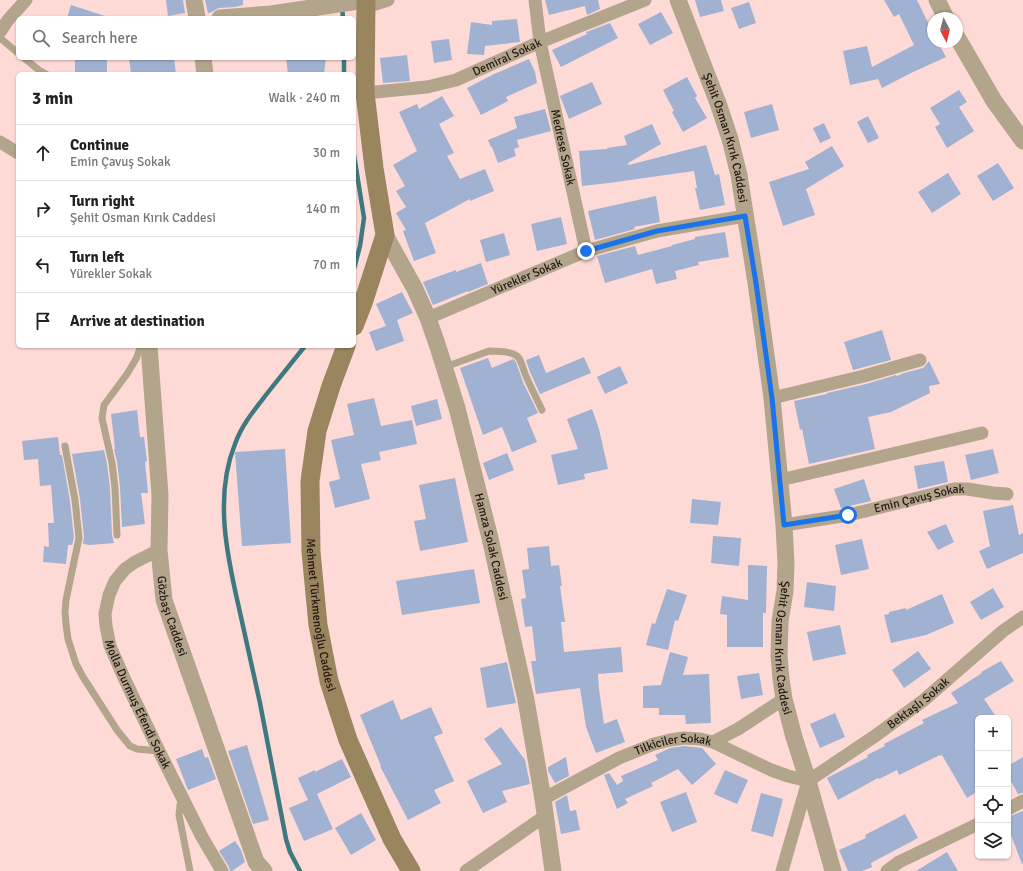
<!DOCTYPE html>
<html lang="en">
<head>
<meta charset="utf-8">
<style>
  :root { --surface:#fff; --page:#f6f6f6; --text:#222; --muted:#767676; --line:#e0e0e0 }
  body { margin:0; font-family:Signika,sans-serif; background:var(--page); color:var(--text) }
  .controls { position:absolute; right:12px; bottom:12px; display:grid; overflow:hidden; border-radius:6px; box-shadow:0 1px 3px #0004 }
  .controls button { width:36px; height:36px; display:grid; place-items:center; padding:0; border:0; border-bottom:1px solid var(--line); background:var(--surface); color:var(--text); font:20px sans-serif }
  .compass { position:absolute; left:927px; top:12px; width:36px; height:36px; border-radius:50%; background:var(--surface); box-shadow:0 1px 3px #0004; rotate:173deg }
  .stop { position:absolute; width:12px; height:12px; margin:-9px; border:3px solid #1a73e8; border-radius:50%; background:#fff }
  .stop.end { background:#1a73e8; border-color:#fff; box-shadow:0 1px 4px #0008 }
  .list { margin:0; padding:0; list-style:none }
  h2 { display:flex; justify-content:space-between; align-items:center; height:52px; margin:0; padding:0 16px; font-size:17px }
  h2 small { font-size:13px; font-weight:400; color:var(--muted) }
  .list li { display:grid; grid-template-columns:26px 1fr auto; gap:12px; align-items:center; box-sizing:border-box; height:56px; padding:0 16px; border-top:1px solid var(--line) }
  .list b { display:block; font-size:15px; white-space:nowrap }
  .list p { margin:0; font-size:13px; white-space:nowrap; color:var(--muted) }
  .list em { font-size:13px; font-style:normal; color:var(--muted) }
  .icon { flex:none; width:22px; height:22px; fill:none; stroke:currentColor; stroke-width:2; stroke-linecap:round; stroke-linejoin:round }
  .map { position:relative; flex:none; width:1023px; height:871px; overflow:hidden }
  .search { position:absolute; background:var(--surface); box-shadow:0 1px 3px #0004; left:16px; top:16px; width:340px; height:44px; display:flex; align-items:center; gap:10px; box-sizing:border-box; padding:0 14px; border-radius:6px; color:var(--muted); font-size:15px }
  .panel { position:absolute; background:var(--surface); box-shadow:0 1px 3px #0004; left:16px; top:72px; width:340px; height:276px; border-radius:6px }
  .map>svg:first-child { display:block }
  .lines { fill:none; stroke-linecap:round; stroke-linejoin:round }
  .stream { stroke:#3e797f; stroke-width:4.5 }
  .building { fill:#a0b1d1 }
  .service { stroke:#b2a58b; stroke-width:7 }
  .minor { stroke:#b2a58b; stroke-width:13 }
  .tertiary { stroke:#b2a58b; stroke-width:17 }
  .secondary { stroke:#99855e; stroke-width:19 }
  .route { stroke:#1a73e8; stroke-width:5 }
  .labels { text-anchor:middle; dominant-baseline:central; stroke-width:3; stroke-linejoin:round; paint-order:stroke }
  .street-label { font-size:12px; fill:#251514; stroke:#ffeceb }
</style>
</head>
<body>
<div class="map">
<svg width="1023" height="871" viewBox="0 0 1023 871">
  <rect width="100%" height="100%" fill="#fedad7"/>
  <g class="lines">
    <g class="stream">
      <path d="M342,6l1,12"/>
      <path d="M344,58v16"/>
      <path d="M354,155l10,63 -4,28 -6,23"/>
      <path d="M300,871l-10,-19 -4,-13c-9,-45 -17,-91 -26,-136 -7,-32 -14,-64 -21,-95 -12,-52 -25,-112 -4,-164 7,-20 21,-36 34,-53 12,-15 24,-30 36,-45"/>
    </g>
  </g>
  <g class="building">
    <path d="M166,0h17l2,13 -17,3z"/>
    <path d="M205,0h38v5l-8,2 -16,1 -4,2 -3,2 -4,1z"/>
    <path d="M545,0h53l2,9 -13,6 -2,-9 -36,9z"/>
    <path d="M695,0h26l3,11 -24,6z"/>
    <path d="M884,0h33l16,33v9h5l8,15 -35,16 -29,15 -4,-9 -28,6 -7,-34 24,-5 5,21 42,-22 -15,-31 -5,3z"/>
    <path d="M749,2l7,21 -17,6 -8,-21z"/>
    <path d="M71,5l34,11 -1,2h-37z"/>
    <path d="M661,12l12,21 -23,12 -12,-21z"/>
    <path d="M517,19l3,23 -35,4 -1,9 -17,-1 4,-32 21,3v-4z"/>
    <path d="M610,23l8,15 -57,29 -9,-17 35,-16 -1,-2 3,-1z"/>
    <path d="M449,39l3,21 -18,3 -3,-22z"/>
    <path d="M407,55l3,26 -27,2 -3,-25z"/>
    <rect x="75" y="58" width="32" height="14"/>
    <path d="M129,58h45l2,16h-45z"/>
    <path d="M286,58h40l-2,16h-36z"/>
    <path d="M529,59l6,13 2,11 -31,14 2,4 -27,14 -14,-27 27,-14z"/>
    <path d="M687,77l10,19 -2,2 12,20 -24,14 -11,-20 2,-1 -11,-21z"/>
    <path d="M592,82l10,22 -33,15 -9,-23z"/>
    <path d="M959,90l8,12 -8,5 15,24 -27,17 -12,-21 5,-3 -10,-16z"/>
    <path d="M442,96l12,20 -15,8 15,29 -7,3 13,23 25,-10 9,22 -24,10v-2l-45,24 11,30 -22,8 -11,-30 3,-1 -10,-17 10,-6 -10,-16 9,-5 -12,-21 24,-14 -18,-39 18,-8 2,5z"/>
    <path d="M772,104l7,26 -28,8 -7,-26z"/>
    <path d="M545,109l6,22 -34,9 2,7 -5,2 2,7 -18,7 -6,-16h-1l-3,-7 29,-12 -3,-11z"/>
    <path d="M868,116l11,22 -11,5 -11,-21z"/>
    <path d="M824,123l7,15 -11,5 -7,-15z"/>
    <path d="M652,124l9,20 -33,19 1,2 77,-20 9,30 4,-1 6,31 -25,5 -5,-22h2l-3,-17 -85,12 -27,3 -3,-35 28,-2v-1l20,-3 -3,-9z"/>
    <path d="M832,146l12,20 -38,23 9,26 -32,11 -14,-44 40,-13 -4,-7z"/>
    <path d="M998,163l16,25 -21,13 -16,-25z"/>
    <path d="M948,173l13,21 -29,19 -14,-21z"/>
    <path d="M656,196l4,26 -26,5 1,2 -40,11 -7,-29z"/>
    <path d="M561,217l6,27 -30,7 -6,-27z"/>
    <path d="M725,232l4,25 -31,5 1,3 -24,6 2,8 -21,5 -4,-15 -47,14 -8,-27 38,-10 3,9 34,-9v-1l23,-6v-2z"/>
    <path d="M504,233l6,22 -24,7 -6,-22z"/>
    <path d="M481,263l7,21 -20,8v-1l-35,14 -10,-23 33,-12v2z"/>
    <path d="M402,292l11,21 -16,7 7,21 -28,10 -7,-19 17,-6 -10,-22z"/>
    <path d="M882,330l9,30 -38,10 -9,-28z"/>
    <path d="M539,355l7,18 38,-16 7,16 -51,21 -10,-22 -4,-12z"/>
    <path d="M488,358l4,10 21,-9 3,3 7,20 15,31 -11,5 10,24 -25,10 -10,-25 -19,8 -23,-67z"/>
    <path d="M929,361l11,23 -11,2 1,7 -39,19 -23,5 7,32 -66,15 -7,-35 -2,1 -6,-29 33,-7v-1l39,-9 30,-9 1,1 7,-3 19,-5 2,-2z"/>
    <path d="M620,366l8,17 -23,11 -8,-17z"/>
    <path d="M374,398l7,28 31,-6 5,24 -38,8 2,8 -20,4 9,35 -35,9 -6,-26 11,-3 -9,-39 23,-5 -7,-31z"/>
    <path d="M437,399l5,20 -26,7 -5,-20z"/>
    <path d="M592,409l7,20 9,40 -24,5 1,5 -27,6 -7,-30 27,-6 -11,-30z"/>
    <path d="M137,410l3,27h4l3,24 -2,1 3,31h-7l4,31 -23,3 -2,-40 -3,-25 -3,-13h1l-4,-35z"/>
    <path d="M58,437l2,18h2l8,46 4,37 -2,7h-4l-2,19 -23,-2 1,-16 5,1 -1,-24h6l-3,-38 -11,1 -2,-27 -14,1 -2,-19z"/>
    <path d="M285,449l6,94 -49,3 -7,-94z"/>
    <path d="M993,449l6,24 -28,7 -6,-25z"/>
    <path d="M104,450l3,14 3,24 2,47 2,8 -24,2 -7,-1 1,-7 -4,-38 -8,-45z"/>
    <path d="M507,453l7,17 -25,10 -6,-17z"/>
    <path d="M944,461l4,21 -30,7 -4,-23z"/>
    <path d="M455,478l13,64 -48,9 -6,-30 12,-2 -7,-34z"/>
    <path d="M864,479l7,22 -30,7 -7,-19z"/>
    <path d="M692,499l29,3 -3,23 -28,-2z"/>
    <path d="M1013,505l6,30 4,-2v20l-36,16 -8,-18 11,-5 -7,-35z"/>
    <path d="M946,524l8,18 -16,8 -11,-18z"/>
    <path d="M713,536l28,2 -2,28 -28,-3z"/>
    <path d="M862,539l7,30 -28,6 -6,-30z"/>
    <path d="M549,546l2,20 8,-1 3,21h-2l5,36h-4l3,30 57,-5 2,25 -25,2 1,15 5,35 13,-5 8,23 -29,11 -10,-26 -6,-39 -44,6 -5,-33h5l-4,-35 -7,1 -4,-28 5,-1 -4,-28 7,-1 -2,-21z"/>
    <path d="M748,565l19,1 -1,47h-3v34h-36v-32l-7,-1 2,-18 26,4z"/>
    <path d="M474,569l6,34 -78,12 -6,-34z"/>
    <path d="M807,582l29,4 -2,25 -30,-4z"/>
    <path d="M993,588l11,19 -23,13 -11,-18z"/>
    <path d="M667,589l20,6 -9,26 -3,-1 -7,30 -22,-5 6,-22 3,1z"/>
    <path d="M942,594l12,29 -28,12 -35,8 -7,-28 5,-1v-2l17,-4v2z"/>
    <path d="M840,625l6,29 -33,7 -6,-29z"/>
    <path d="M918,651l13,18 -27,19 -12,-18z"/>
    <path d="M670,652l18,5 -5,18 26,-1 2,49 -25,1 -1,-9h-26v-7h-16v-22l18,-1z"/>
    <path d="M1001,661l13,20 -30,18 13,19h-19v73l-11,7 -25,-43 -2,1v-1l-41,20 -2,-5 -18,9 -1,-1 -40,22 -11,-22 41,-21 -1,-2 18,-9 -1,-2 40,-21 -2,-3 36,-17 -7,-10 31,-20 -1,-1z"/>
    <path d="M507,662l9,41 -29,5 -7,-40z"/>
    <path d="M759,673l4,22 -22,4 -4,-23z"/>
    <path d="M393,700l8,20 30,-13 12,26 -9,4 20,44 -20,9 7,13 -33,17 -28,-54h1l-21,-51z"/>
    <path d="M835,713l10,24 -25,11 -10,-24z"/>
    <path d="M501,727l24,33 5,24 -28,7 5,11 -24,11 -16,-32 35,-17 -18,-25z"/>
    <path d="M247,745l22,75 -16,4 -25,-73z"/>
    <path d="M684,746l18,2 14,16 -24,21 -14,-16 -27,14 2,3 -28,13 3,4 -11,6 -13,-34 5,-2 8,12 6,-4 -2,-5 37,-16 -3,-5 15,-7z"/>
    <path d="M202,749l3,9 3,-1 8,22 -28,11 -12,-31z"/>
    <path d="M566,757l3,19 -14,7 -7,-12v-4z"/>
    <path d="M1023,757v36l-5,1 -10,-18v-10z"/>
    <path d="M342,759l9,18 -34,17 16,35 -29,12 -15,-33 19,-8 -10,-22 17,-8v2z"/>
    <path d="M725,770l23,10 -11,24 -23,-10z"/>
    <path d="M686,792l11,30 -25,10 -12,-30z"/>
    <path d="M761,793l22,6 -10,38 -22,-6z"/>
    <path d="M567,795l3,16 6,-1 4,20 -19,4 -6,-32z"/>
    <path d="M1023,811v53h-1l-14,-37v-10z"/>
    <path d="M361,813l15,27 -25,15 -16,-27z"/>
    <path d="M905,814l13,24 -47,25 1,4 -10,4h-14l-9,-21 27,-12 -1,-3z"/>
    <path d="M235,841l6,9 4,12 -13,9h-2l-1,-4 -10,-16z"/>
    <path d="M947,852l11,19h-42z"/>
  </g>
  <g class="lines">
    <g class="service">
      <path d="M0,38l18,15"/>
      <path d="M24,58l15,12 7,4"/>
      <path d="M445,367l44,-16c7,0 22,0 28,5 5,4 6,14 9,20 5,12 11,23 16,34"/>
      <path d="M65,446l10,54 4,38 -13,62 -1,12 1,12 2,15 8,25 7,13 34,53 13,16 7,3 22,2"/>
      <path d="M117,535l-2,-47 -3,-25 -10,-45 2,-13 23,-31 9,-15 5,-13"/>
      <path d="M183,798l-3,7 -1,10 11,56"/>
    </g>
    <g class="minor">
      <path id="s1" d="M535,0l5,42 46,209"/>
      <path d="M366,7l22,-7"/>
      <path d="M0,32l8,-12 18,-20"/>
      <path id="s2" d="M365,93l62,-6 29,-7 84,-38 105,-42"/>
      <path d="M0,142l18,11"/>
      <path id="s3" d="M428,318l158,-67 71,-20 88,-15"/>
      <path d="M772,398l92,-22 56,-16"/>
      <path d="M780,480l202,-47"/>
      <path id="s4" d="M784,525l65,-10 105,-26h13l26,4 14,1"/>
      <path id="s5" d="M159,550l-24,12 -10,7 -10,12 -6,14 -4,19 1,12 4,20 15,34 34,71 43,86 20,34"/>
      <path d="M713,742l25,-13 46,-30"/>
      <path id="s6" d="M808,781l67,-45 49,-36 79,-69 20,-14"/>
      <path id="s7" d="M543,799l76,-41 35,-14 16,-4 14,-2 16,1 13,3 58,28 17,6 20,5"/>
      <path d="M1008,809l15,-8"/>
      <path d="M466,871l79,-55"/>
      <path d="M782,871l26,-90"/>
      <path d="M887,871l12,-9 79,-38"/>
    </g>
    <g class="tertiary">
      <path d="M194,0l3,18"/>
      <path id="s8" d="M678,0l40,103 12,36 9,36 17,108 16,115 12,127 2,38 -1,28 -5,30 -1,35 2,23 3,20 10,38 14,44 25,90"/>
      <path d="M937,0l9,18"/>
      <path d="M220,18l51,-4 94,-14"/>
      <path d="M957,37l37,64 29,40"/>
      <path d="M203,58l2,16"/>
      <path id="s9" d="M385,235l30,54 13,29 10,29 19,61 33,130 36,162 17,99 10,72"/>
      <path id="s10" d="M149,346l11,149 -1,55 5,50 92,262 8,9"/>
    </g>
    <g class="secondary">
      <path d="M354,326l9,-23 22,-68 -11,-67 -9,-75 1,-93"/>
      <path id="s11" d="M346,346l-15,40 -14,45 -7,50 1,71 7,73 11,56 19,59 44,99 19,32"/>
    </g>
  </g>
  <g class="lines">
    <path class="route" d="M586,251l71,-20 88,-15 11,67 16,115 12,127 64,-10"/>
  </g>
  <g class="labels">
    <g class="street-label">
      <text stroke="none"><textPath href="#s2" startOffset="148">Demiral Sokak</textPath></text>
      <text stroke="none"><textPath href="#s8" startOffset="146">Şehit Osman Kırık Caddesi</textPath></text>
      <text stroke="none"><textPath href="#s1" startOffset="150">Medrese Sokak</textPath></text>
      <text stroke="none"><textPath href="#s3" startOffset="107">Yürekler Sokak</textPath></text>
      <text stroke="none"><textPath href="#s4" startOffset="138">Emin Çavuş Sokak</textPath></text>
      <text stroke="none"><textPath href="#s9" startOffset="331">Hamza Solak Caddesi</textPath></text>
      <text stroke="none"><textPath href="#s11" startOffset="275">Mehmet Türkmenoğlu Caddesi</textPath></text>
      <text stroke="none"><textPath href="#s10" startOffset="272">Gözbaşı Caddesi</textPath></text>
      <text stroke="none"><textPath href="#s8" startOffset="662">Şehit Osman Kırık Caddesi</textPath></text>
      <text stroke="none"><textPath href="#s6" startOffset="135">Bektaşlı Sokak</textPath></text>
      <text stroke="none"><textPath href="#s5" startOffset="186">Molla Durmuş Efendi Sokak</textPath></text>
      <text stroke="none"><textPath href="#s7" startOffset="143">Tilkiciler Sokak</textPath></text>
    </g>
  </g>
</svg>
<div class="controls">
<button>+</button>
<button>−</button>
<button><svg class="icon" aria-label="locate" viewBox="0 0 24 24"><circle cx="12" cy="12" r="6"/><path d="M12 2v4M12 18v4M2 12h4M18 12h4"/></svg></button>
<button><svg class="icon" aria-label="layers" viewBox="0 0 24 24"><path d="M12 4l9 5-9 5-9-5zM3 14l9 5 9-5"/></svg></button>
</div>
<svg class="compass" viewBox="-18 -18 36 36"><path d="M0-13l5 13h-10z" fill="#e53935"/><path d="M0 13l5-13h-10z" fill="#767676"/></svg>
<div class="stop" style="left:848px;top:515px"></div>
<div class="stop end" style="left:586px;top:251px"></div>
<div class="search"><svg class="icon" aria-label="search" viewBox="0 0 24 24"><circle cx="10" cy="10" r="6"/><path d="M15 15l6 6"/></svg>Search here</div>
<section class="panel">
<h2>3 min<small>Walk · 240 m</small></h2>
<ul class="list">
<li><svg class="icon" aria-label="ahead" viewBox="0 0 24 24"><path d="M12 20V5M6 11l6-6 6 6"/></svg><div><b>Continue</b><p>Emin Çavuş Sokak</p></div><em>30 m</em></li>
<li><svg class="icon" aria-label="right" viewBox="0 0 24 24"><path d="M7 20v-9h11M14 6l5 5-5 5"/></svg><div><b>Turn right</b><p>Şehit Osman Kırık Caddesi</p></div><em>140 m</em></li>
<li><svg class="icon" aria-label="left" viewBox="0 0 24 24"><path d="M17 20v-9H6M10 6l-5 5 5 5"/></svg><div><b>Turn left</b><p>Yürekler Sokak</p></div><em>70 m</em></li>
<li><svg class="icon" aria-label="arrive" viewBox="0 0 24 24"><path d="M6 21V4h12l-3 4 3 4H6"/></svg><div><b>Arrive at destination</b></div></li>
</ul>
</section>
</div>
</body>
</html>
